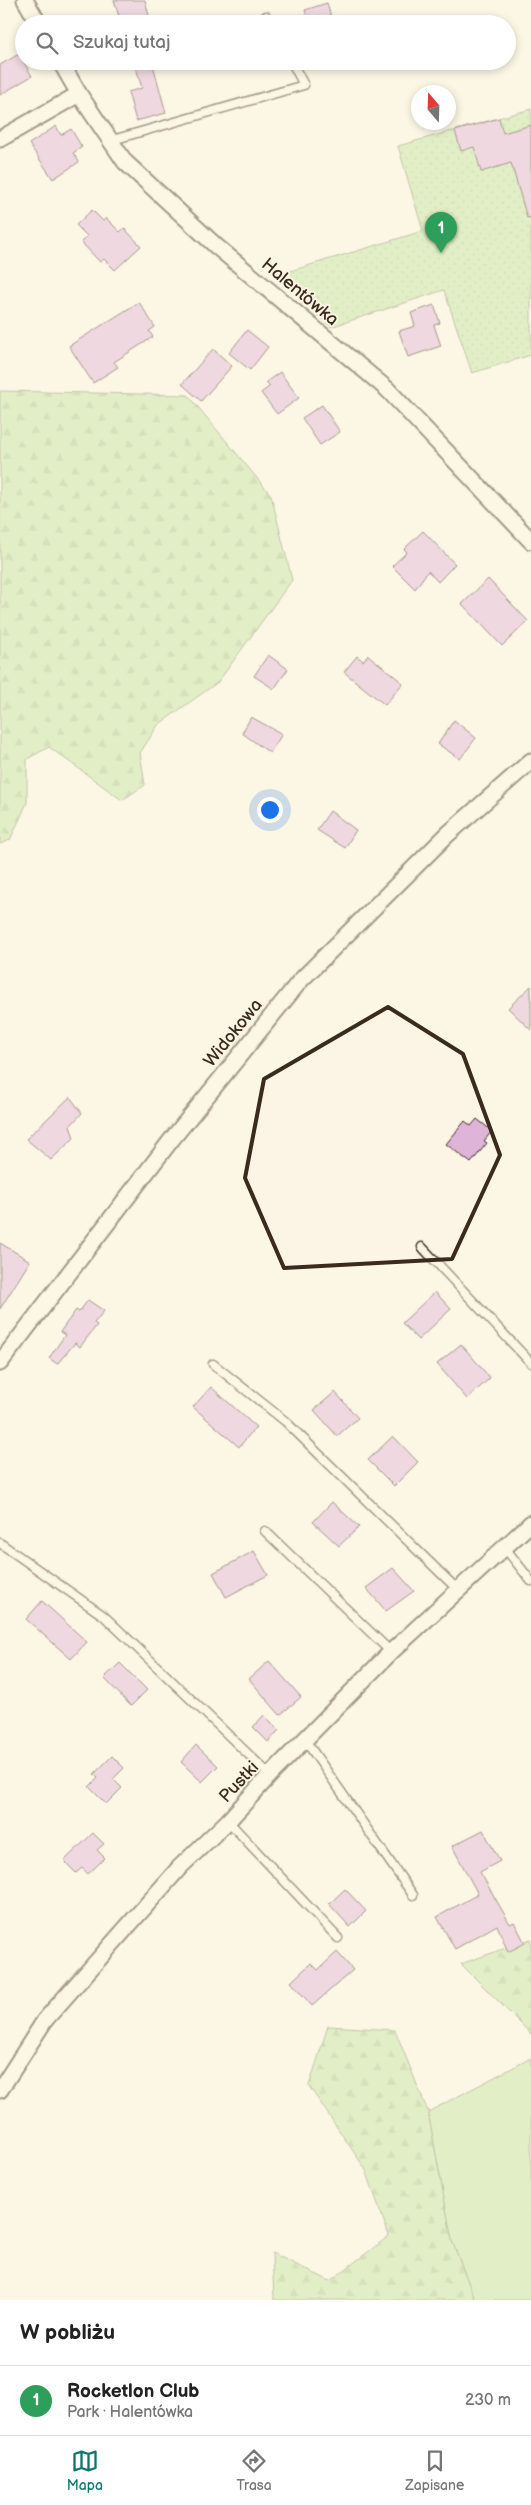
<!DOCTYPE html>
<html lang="pl">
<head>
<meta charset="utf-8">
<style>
  :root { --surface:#fff; --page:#f2f2f2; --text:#222; --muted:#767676; --line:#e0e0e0; --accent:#0f766e }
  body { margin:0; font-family:"Balsamiq Sans",sans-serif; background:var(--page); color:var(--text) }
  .compass { position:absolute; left:411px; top:85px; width:45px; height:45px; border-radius:50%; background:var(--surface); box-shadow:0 2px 8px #0003; rotate:341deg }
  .you { position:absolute; left:269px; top:809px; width:18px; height:18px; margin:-12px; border:4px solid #fff; border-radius:50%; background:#1a73e8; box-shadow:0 0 0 8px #1a73e833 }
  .badge { display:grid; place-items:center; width:32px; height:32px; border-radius:50%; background:var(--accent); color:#fff; font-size:16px; font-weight:700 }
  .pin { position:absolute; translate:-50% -41px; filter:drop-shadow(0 1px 2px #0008) }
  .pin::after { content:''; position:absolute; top:26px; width:18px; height:15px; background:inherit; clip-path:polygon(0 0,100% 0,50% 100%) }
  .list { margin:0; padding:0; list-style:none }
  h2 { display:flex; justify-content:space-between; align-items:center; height:65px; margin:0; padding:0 20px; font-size:21px }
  h2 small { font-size:16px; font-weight:400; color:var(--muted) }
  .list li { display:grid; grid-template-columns:32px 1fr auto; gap:15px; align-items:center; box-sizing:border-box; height:70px; padding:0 20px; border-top:1px solid var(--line) }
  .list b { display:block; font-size:19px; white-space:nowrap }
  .list p { margin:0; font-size:16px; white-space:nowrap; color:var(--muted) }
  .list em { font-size:16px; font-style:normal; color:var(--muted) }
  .icon { flex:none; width:28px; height:28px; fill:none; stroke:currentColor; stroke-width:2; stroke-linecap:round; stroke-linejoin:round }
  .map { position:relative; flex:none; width:531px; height:2300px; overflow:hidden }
  .search { position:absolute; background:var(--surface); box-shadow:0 2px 8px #0003; left:15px; right:15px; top:15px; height:55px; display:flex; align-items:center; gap:12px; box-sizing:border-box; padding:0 18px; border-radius:28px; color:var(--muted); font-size:19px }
  .sheet { height:135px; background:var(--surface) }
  nav { display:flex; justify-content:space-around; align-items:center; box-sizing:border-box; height:70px; border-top:1px solid var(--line); background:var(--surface); font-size:14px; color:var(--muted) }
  nav a { display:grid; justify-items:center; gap:2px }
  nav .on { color:var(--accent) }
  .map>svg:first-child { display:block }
  .grass { fill:#c3e69f; stroke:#7f885e }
  .forest { fill:url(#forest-firs); stroke:#7f885e }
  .park { fill:url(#park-dots); stroke:#7f885e }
  .building { fill:#dfb4d9; stroke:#3b2a1e }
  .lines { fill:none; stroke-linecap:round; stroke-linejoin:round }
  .service-casing { stroke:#3b2a1e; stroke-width:11 }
  .minor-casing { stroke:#3b2a1e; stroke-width:19 }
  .service { stroke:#fcf5e5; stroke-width:8 }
  .minor { stroke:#fcf5e5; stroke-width:15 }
  .marked { fill:none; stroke:#3b2a1e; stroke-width:4; stroke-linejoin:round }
  .labels { text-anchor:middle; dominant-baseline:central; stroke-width:4; stroke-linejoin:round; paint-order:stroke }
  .street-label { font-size:18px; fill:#3b2a1e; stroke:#fcf5e5 }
</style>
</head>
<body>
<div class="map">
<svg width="531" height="2300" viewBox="0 0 531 2300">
  <defs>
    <pattern id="forest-firs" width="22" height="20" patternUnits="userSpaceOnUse" patternTransform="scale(1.25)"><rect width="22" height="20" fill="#c3e69f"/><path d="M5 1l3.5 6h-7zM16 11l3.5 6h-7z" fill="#a8c588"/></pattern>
    <pattern id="park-dots" width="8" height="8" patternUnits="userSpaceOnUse" patternTransform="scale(1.25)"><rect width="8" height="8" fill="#c3e69f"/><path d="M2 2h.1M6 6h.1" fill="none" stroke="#a8c588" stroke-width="1.8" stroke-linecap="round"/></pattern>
  </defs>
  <rect width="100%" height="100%" fill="#fcf5e5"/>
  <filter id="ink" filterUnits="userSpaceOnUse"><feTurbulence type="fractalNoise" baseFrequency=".02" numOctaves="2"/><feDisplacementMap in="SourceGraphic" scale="10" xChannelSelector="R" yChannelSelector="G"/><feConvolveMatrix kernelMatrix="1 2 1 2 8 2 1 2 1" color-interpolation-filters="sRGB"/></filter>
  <g filter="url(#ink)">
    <path class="grass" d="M531,2058v242h-56l-23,-59 -24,-129z"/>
    <g class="forest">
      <path d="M0,391l188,4 83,100 21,85 -74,102 -60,43 -18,28 5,32 -23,15 -73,-53 -22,12v44l-17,37 -10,4z"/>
      <path d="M531,1939v95l-70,-70z"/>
      <path d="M328,2026l67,4 33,82 24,129 23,59h-201l-2,-47 58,28 59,-45 -23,-66 -57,-84z"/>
    </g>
    <path class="park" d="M531,109v246l-59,18 -28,-83 -113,37 -54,-52 146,-44 -25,-85z"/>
    <g class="building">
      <path d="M114,0h31l4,16 -28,7z"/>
      <path d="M327,3l6,21h-24l-4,-14z"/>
      <path d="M19,54l13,22 -32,19v-30z"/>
      <path d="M134,61h18l14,52 -30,8 -8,-29 14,-4z"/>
      <path d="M499,118l4,15 28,-8v92l-4,1 -16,-55 -30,9 -7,-25 -13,4 -6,-20z"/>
      <path d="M56,126l5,9 10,-6 11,18 -9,6 6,9 -26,17 -24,-35z"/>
      <path d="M92,210l11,11 3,-3 14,14 4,-4 17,18 -26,24 -11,-11 -4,3 -19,-20 6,-6 -11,-11z"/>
      <path d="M139,302l16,25 -6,4 4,6 -39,25 4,5 -25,16 -24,-37z"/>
      <path d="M434,305l6,18 -6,2 7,21 -33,11 -9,-26 16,-5 -4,-13z"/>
      <path d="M247,330l21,17 -18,23 -21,-17z"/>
      <path d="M213,349l19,17 -31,35 -19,-17z"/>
      <path d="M280,372l19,26 -22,16 -16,-21 9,-7 -4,-4z"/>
      <path d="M322,405l18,27 -20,13 -18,-27z"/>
      <path d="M423,531l32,33 -17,18 -10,-11 -13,18 -23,-23 15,-14 -3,-3z"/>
      <path d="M488,579l40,42 -26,25 -40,-42z"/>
      <path d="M268,655l20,14 -14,20 -20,-13z"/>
      <path d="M368,655l35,28 -18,22 -41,-33 13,-16 6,5z"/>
      <path d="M251,717l31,17 -12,19 -28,-20z"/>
      <path d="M454,720l22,18 -16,21 -22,-15z"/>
      <path d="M330,811l26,19 -11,18 -28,-18z"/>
      <path d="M531,986v44l-23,-22z"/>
      <path d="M70,1097l12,16 -12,13 4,12 -23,22 -25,-21z"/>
      <path d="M477,1119l15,12 -8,10 3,2 -16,20 -25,-19 19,-23 6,5z"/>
      <path d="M0,1243l30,18 -30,48z"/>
      <path d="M435,1292l16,17 -33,31 -16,-17z"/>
      <path d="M88,1300l16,11 -10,12 3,2 -17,22 -5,-4 -18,21 -8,-6 16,-23 -5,-3 16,-22 3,2z"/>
      <path d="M461,1344l29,34 -23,21 -30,-35z"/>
      <path d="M211,1387l45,40 -17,20 -46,-40z"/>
      <path d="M335,1392l23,26 -21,18 -23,-26z"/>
      <path d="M393,1436l25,26 -24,24 -26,-26z"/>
      <path d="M332,1502l27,25 -20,19 -26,-24z"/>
      <path d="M254,1551l14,24 -42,22 -13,-24z"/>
      <path d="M393,1568l21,23 -28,20 -20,-23z"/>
      <path d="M42,1601l45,41 -16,17 -45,-40z"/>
      <path d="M269,1661l32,36 -21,18 -31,-36z"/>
      <path d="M120,1663l27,27 -16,16 -27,-28z"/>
      <path d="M264,1715l15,15 -11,12 -15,-15z"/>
      <path d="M196,1745l22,21 -16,16 -21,-20z"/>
      <path d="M112,1756l12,12 -11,11 9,9 -16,16 -17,-17 9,-9 -4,-4z"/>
      <path d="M483,1830l17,31 -20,11 30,52 4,-2 11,21 -17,9 -11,-27 -42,24 -18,-32 41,-23 -26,-48z"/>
      <path d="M93,1833l11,11 -7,6 8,8 -17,16 -6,-6 -6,5 -12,-12z"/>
      <path d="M345,1889l21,22 -16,16 -21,-23z"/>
      <path d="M337,1952l16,18 -41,36 -21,-24 20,-19 7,7z"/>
    </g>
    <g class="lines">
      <g class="service-casing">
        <g id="service">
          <path d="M266,16l4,8"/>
          <path d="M109,141l195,-56 -13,-24"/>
          <path d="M422,1247l109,116"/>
          <path d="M213,1364l72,57 173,169"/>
          <path d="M265,1531l126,121"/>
          <path d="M0,1543l104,73 166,159"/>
          <path d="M505,1548l26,33"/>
          <path d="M305,1740l108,155"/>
          <path d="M228,1821l110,117"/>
        </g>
      </g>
      <g class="minor-casing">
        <g id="minor">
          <path d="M25,0l14,24"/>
          <path d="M60,61l19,33 46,68 91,84 171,143 144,152"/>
          <path d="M0,139l79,-45"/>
          <path d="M0,1363l172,-224 128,-158 148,-147 83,-73"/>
          <path d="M0,2090l45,-70 135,-153 48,-46 42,-46 121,-123 140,-129"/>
        </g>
      </g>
      <use href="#service" class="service"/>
      <use href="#minor" class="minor"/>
    </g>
  </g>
  <path d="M0 0H531V2300H0ZM388,1007l75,47 37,101 -48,104 -168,9 -39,-90 19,-99z" fill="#fcf5e5" fill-opacity=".55" fill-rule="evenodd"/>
  <path class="marked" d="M388,1007l75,47 37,101 -48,104 -168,9 -39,-90 19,-99z"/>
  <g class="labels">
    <g class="street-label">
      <text transform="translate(300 292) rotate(40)">Halentówka</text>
      <text transform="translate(233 1033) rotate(-51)">Widokowa</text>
      <text transform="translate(239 1782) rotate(-47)">Pustki</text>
    </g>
  </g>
</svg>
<svg class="compass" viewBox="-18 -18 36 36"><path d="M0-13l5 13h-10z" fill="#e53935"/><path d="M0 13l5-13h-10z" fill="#767676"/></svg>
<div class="you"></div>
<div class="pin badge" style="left:441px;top:253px;background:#2e9e5b">1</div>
<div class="search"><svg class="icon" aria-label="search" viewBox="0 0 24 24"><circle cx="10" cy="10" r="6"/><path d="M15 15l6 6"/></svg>Szukaj tutaj</div>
</div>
<section class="sheet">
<h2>W pobliżu<small></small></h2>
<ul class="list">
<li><span class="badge" style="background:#2e9e5b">1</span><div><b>Rocketlon Club</b><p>Park · Halentówka</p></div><em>230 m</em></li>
</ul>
</section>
<nav>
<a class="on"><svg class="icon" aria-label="map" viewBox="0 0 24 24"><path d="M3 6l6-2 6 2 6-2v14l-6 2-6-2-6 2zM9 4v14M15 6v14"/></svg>Mapa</a>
<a><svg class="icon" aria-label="directions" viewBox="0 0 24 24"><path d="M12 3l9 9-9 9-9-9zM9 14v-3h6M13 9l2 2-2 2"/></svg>Trasa</a>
<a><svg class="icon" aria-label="saved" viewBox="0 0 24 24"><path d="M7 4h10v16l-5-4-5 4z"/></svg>Zapisane</a>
</nav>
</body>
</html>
